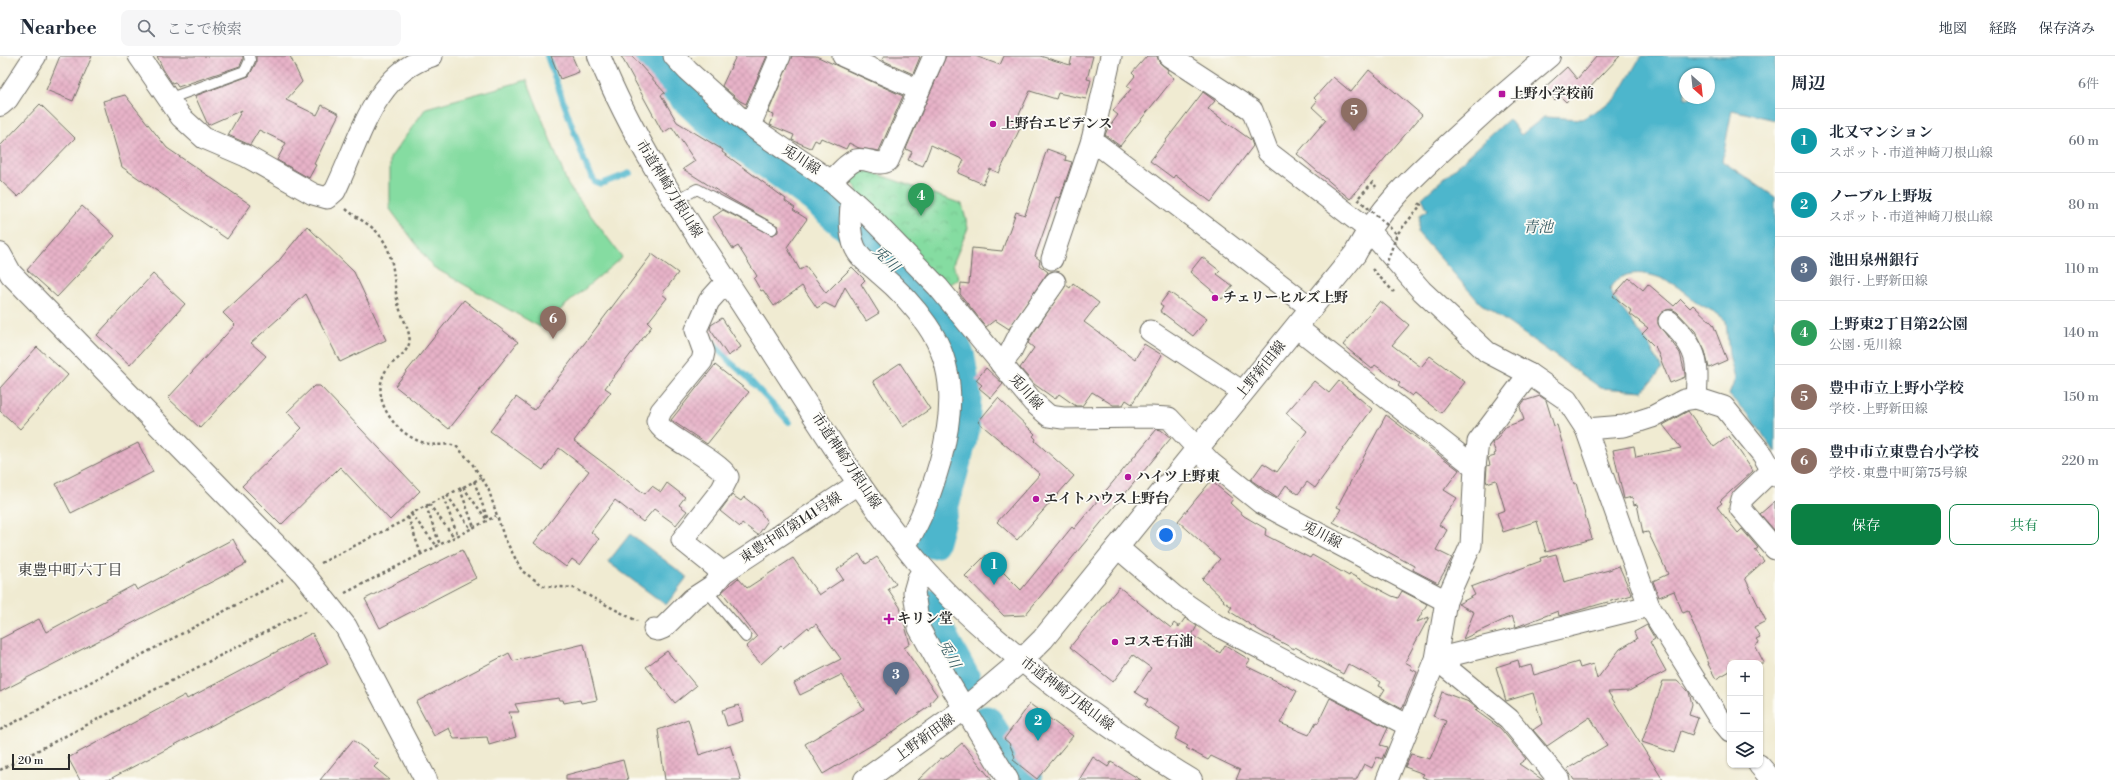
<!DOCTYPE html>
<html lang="ja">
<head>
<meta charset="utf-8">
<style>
  :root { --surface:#fff; --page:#f6f6f7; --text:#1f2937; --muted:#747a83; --line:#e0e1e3; --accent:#0b8043 }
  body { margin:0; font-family:"Libre Bodoni","Noto Serif JP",serif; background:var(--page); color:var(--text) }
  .controls { position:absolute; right:12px; bottom:12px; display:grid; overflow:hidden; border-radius:8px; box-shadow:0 1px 3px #0004 }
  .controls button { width:36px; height:36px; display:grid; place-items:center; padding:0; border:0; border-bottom:1px solid var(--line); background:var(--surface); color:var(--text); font:20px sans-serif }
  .compass { position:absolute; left:1679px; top:12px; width:36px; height:36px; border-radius:50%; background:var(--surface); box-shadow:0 1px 3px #0004; rotate:153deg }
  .scale { position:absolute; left:12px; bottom:10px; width:58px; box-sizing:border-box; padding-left:4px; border:2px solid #2b2b2b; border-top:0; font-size:11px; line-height:14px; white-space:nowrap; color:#2b2b2b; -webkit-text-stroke:3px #fdfcf7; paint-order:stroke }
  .you { position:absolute; left:1166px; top:479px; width:14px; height:14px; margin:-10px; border:3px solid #fff; border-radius:50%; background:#1a73e8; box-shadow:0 0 0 6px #1a73e833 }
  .badge { display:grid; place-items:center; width:26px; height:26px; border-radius:50%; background:var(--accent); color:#fff; font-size:13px; font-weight:700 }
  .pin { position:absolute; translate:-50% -33px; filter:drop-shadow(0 1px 2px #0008) }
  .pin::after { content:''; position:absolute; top:21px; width:14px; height:12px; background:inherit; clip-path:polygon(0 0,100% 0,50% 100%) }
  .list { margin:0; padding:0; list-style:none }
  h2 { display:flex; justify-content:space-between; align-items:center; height:52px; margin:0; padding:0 16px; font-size:17px }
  h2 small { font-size:13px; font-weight:400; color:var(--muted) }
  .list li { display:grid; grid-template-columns:26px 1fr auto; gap:12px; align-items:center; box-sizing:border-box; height:64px; padding:0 16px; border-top:1px solid var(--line) }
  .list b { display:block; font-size:15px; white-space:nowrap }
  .list p { margin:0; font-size:13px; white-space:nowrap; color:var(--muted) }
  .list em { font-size:13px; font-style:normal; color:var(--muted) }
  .actions { display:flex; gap:8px; padding:12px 16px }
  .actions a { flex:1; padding:9px 0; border:1px solid var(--accent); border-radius:8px; text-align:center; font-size:14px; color:var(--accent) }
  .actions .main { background:var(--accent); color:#fff }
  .icon { flex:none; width:22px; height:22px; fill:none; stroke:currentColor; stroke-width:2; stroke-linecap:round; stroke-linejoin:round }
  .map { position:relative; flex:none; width:1775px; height:724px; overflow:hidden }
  header { display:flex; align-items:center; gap:24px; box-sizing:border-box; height:56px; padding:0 20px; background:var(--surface); border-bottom:1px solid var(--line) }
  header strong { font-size:19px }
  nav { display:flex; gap:22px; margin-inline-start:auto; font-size:14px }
  .search { width:280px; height:36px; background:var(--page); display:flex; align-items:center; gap:10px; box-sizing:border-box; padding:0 14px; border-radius:8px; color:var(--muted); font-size:15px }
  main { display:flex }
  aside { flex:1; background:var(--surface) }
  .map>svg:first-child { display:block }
  .green { fill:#85dca1; stroke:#588466 }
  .park { fill:url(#park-crowns); stroke:#588466 }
  .water { fill:#4eb6cc; stroke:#3c707c; fill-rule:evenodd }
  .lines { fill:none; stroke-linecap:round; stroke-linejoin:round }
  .stream { stroke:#4eb6cc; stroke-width:6 }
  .river { stroke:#4eb6cc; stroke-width:35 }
  .building { fill:url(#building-cross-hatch) }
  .lane-casing { stroke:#706e65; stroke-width:12 }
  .street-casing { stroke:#706e65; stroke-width:23 }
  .secondary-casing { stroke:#706e65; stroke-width:24 }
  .path { stroke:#706e65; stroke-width:2.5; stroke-dasharray:3 3; stroke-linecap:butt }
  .lane { stroke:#fff; stroke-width:10 }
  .street { stroke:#fff; stroke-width:21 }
  .secondary { stroke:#fff; stroke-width:22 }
  .path-bridge { stroke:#706e65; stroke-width:2.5; stroke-dasharray:3 3; stroke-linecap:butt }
  .poi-dot { fill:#b5179e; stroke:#fdfcf7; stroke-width:1.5 }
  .labels { text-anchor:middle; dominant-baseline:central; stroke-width:3.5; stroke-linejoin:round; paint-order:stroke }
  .poi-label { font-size:14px; font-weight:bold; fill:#2b2b2b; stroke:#fdfcf7; text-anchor:start }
  .street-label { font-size:14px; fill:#2b2b2b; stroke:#fdfcf7 }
  .water-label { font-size:15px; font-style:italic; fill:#375c63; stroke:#fdfcf7 }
  .neighbourhood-label { font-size:15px; fill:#2b2b2b; stroke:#fdfcf7 }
</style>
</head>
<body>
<header>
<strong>Nearbee</strong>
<div class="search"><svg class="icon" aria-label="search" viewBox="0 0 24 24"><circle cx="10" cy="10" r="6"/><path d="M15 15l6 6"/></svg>ここで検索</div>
<nav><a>地図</a><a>経路</a><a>保存済み</a></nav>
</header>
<main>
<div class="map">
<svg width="1775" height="724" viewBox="0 0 1775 724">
  <defs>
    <pattern id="park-crowns" width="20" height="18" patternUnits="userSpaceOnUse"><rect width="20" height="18" fill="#85dca1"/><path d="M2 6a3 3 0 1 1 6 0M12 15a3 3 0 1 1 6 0" fill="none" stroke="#73bd8b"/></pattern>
    <pattern id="building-cross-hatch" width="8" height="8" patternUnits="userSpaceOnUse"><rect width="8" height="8" fill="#e7b2c8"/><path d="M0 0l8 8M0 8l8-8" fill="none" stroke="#c699ac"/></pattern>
  </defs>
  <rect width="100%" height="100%" fill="#fdfcf7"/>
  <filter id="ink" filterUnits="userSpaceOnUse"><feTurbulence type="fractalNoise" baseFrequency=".025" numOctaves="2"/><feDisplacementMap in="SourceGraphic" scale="8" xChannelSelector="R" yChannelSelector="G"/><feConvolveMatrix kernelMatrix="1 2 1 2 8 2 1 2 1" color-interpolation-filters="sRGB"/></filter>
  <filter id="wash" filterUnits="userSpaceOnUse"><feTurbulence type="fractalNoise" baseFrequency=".012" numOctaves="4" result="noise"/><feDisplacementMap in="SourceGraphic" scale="16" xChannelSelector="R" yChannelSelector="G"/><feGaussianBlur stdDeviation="0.9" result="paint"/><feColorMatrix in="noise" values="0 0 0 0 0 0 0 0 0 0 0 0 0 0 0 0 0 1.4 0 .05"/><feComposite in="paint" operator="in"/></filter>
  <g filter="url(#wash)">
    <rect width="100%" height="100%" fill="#f0ebd2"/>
    <path class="green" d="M527,24l41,105 54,72 -82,70 -107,-60 -43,-58v-51l36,-50z"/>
    <path class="park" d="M860,112l102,36 6,24 -15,36 6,15 -15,8 -86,-91 -2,-9 -4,-4 4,-13z"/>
    <g class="water">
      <path d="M1641,0h134v64l-43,-10 -10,51 53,36v255l-23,-33 -23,-24 6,-16 -6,-24 -3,-34c-10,-10 -17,-11 -28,-18 -9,-6 -17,-15 -27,-20 -19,-11 -49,-16 -61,5l3,9 35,46 14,26 -19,22 -42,-3 -121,-85 -62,-70 2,-18 8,-5 -6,-12 87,-79 12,16 23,-18 38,2 34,-20zM1685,18h24v24h-24z"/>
      <path d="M630,478l57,43 -21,28 -58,-43z"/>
    </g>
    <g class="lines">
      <g class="stream">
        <path d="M547,0l40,112 8,14 6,2 29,-11"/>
        <path d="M707,280l22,25 17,15 43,46"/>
      </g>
      <g class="river">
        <path d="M652,0l19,25 40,39 103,75 62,54 44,45 18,23 12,21 8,20 6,39 -2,34 -30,110"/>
        <path d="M930,550l4,20 29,53"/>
        <path d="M986,667l22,37 17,20"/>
      </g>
    </g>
    <g id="blocks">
      <g class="building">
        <path d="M60,0h32l-19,45 -27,-11z"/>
        <path d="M157,0h86v3l-3,7 -62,21 -3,-5 -3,1 -9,-14z"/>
        <path d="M256,0h34l12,26 -16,18 31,15 5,-10 17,9 -25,50 2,1 -7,13 -32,-18 9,-17 -27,-13 -9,15 -22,-10 14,-25 -34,15 -13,-29 54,-20 7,-13z"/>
        <path d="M551,0h21l7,16 -19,7z"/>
        <path d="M621,0h11l33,37 -4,2 16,27 46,28 -1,2 64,47 -1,2 10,7 -2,2 14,9 -20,28 13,23 6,-4 20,27 26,-26 13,13 -4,4 18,29 -13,8 -21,-34 -10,21 -10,-5 -8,5 -15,-22 -28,20 -11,-16 -2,1 -7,-12 3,-3 -19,-30 -5,3 -20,-32 10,-7 49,25 6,-3v-6l-49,-28 -46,-29 12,-8 -23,-34 -9,6z"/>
        <path d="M736,0h31l-21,48 -6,-3 -18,-15z"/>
        <path d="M792,0h24l87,40 -24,55 -20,-3 -10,-5 -3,6 -25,-11 -2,4 -4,-2 -4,8 -19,-8 2,-5 -24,-10 4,-10 -6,-2z"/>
        <path d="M884,0h34l2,1 -7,17 -31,-14z"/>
        <path d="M946,0h29l25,9 4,-9h36l30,9 2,-9h21l-6,23 4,1 -5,19 -28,-6 -2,6 -26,-8 -12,26 6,3 -25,53 -9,-4 -7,15 -25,-11 6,-13 -33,-15 -8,21 -15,-6 4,-8 -6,-3z"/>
        <path d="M1147,0h10l2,6 9,8 -1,2 7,6 -54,68 -15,-11 2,-5 11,-15 -5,-4 18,-22 -4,-3 8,-10 -3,-3z"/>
        <path d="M1597,0h23l-37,39 -2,-6 -15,13 -6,-6 -5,4 -11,-12 23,-21 10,12z"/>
        <path d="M1369,14l53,45 -72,84 -53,-45 29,-34 -14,-13 5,-6 -3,-3 19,-21 18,15z"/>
        <path d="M1203,36l12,9 -7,8 43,31 2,6 -42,56 -36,-27 -2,3 -23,-17z"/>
        <path d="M125,39l42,53 84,57 -24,34 -105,-72 -19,-66z"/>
        <path d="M40,48l35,34 -57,59 -18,-17v-34z"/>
        <path d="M1047,93l19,7 -1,4 7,2 -12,36 -4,-1 -21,59 5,4 -1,5 9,7 -39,57 -14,-9 -9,7 -26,-33 1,-11 8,1 3,-36 30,3 14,-39 9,3z"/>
        <path d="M82,150l33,30 -58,61 -30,-27z"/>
        <path d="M307,170l47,46 32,68 -46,22 -34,-68 -55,49 15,13 -66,72 -32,-30 67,-73 -12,-12 54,-50z"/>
        <path d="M652,198l26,19 -16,21 5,4 -19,24 4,4 -47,62 6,4 -37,49 71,53 7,-8 9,6 6,-9 18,14 -6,8 8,6 -11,14 -22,-16 -11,13 -28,-22 -24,32 8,7 -19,26 -8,-6 -6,8 -32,-24 55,-72 -30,-23 -16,22 -53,-39 26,-34 18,13z"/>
        <path d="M1202,201l18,14 -3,3 16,12 -11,13 -32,-27z"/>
        <path d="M153,218l32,30 -55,61 -33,-30z"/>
        <path d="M1629,222l14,12 5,-6 26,22 7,-7 9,9 3,-3 20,19 14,36 -18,8 -4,-17 -10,-20 -18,-19 -5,-3 -6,1 -8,7v7l22,29 5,21v3l-15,6 -14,-35 -14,-14 6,-6 -18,-14 2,-3 -19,-15z"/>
        <path d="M1073,227l26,20 -15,19 51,37 9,-15 18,11 -30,49 -6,-4 -3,5h-10l-21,-13 -10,14h-6l-17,-12 -4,5 -21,-15 -14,-16 14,-20 -6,-5 4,-8 34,-50 4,3z"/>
        <path d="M1169,236l38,27 -14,17 -33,-25 3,-5 -3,-2z"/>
        <path d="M464,244l54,42 -69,87 -54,-43z"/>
        <path d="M1380,245l29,24 -17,20 29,22 9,-11 35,26 -24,31 -26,-20 -3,3 -14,-10 2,-3 -25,-18 -3,4 -29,-24z"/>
        <path d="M722,262l19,29 -13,9 -18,-27 1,-4z"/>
        <path d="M37,291l31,28 -48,54 -20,-18v-23z"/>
        <path d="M900,307l30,46 -27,18 -30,-46z"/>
        <path d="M715,309l34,27 -42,52 -36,-24z"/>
        <path d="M986,312l17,16 -12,14 -12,-10 3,-3 -6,-5z"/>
        <path d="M1314,325l15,12 10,-12 33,28 -57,79 -8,-6 -9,12 -12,-9 -9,13 -26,-18 12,-17 14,9 30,-41 -21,-18z"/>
        <path d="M314,330h6l100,105 -30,29 -50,-53 -59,58 -39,-39 60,-58 -15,-16z"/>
        <path d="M1540,340l6,4 8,26 3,-1 17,59 2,-1 16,56 -46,13 -9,-31 -34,11 -6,-19 8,-3 -9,-30 -9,3 -1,-3 1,-14 3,-1 -2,-7 7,-2 -1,-2 2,-1 -4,-10 6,-5 7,-11 19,-7 -4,-13 4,-6z"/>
        <path d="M998,342l37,36 -2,2 3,3 -1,2 39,35 -57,64 -20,-18 43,-48 -62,-52z"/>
        <path d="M1688,355l26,36 15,-11 24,35 -33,30 2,2 -5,4 21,26 4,-4 16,19 -3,2 9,11 -19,17 21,43 -12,6 6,10 -4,2 3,4 -4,2 9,18h-34v8l-14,8 -8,-15h1l-21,-53 -5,2 -9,-22 -15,6 -6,-16 15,-7 -20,-42 -5,1 -6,-29 -3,1 -2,-8 -8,2 -11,-49 21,-4 2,11 45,-9 -18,-23z"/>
        <path d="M1386,359l73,55 -15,20 13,8 -18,27 8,5 -11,20 16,8 -14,25 -25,-13 1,-4 -81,-44 8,-13 -4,-2z"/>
        <path d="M1157,373l4,1 10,8 -146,177 -21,1 -39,-40 21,-21 35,35 51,-63 2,2z"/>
        <path d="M138,387l15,29 -82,41 -15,-29z"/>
        <path d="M1211,425l22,18 -3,4 14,13 22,13 -1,6 45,23 2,-3 37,21 1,-2 42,22 6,2 4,-7 25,13 -10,18 12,-5 -24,45 7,4 -1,3 6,3 -15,37 -22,-12 5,-8 -6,-3 2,-4 -33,-18 -5,10 -48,-27 -1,2 -32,-17 -33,-21 3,-4 -9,-6 1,-1 -22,-21 18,-20 -42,-38z"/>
        <path d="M732,439l9,6 3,-4 14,11 9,14 -9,13 -16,-12 -2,4 -20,-16z"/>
        <path d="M1775,445v30l-15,-17z"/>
        <path d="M233,483l13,25 -246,128v-53l39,-20 7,13 88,-47 3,5z"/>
        <path d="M462,494l14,28 -96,50 -15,-29z"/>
        <path d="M859,498l7,10 11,-7 19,27 -8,5 12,18 10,37 -6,4 33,47 -7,8 1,2 -44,31 -64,38 -18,-30 59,-35 -23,-34 -41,20 -6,-12 47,-24 -25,-35 -7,5 -1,-2 -25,21 -2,-2 -20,18 -15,-17 11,-10 -35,-45 16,-14 9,10 46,-30 26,37 24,-16 -6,-9z"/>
        <path d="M1556,498l8,28 45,-12 10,-4 13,29 -73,21 -1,-5 -42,16 -4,-11 -49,23 11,-27 -16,-8 17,-9 -4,-8 70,-26 -1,-3z"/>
        <path d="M1119,531l52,41 3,-5 5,4 6,-9 12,8 -5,9 28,18 5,-8 25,15 -4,6 51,25 -17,32 29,12 7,-13 2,1 12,-25 58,30 -8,17 7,2 -5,12 -5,-2 -5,11 -8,-4 -8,16h-120l4,-10 -29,-14 -3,4 -22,-12 2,-2 -13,-7 5,-11 -35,-23 3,-5 -13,-8 16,-24 -18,-13 -20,27 -43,-35z"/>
        <path d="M1647,569l8,14 -5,3 16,29 -37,20 -21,1 55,88h-89l-7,-11 40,-24 -17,-28 -43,29 -14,-16 9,-6 -9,-31 -27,8 -10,-34 22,-7 2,8 11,-3 3,10 44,-13 2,6 13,-4 4,15 23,-30 17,-10 -3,-7z"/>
        <path d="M312,577l16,31 -220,116h-28l-12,-22 117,-63 2,4z"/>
        <path d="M584,588l13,56 -16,3 -1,-3 -16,3 -1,-3h-3l-1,-2 -44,6 4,8h-10l7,25 -27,8 -2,-8 -33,2 -5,-11 -15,8 -18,-34 93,-49 4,8z"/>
        <path d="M667,595l29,35 -21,17 -29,-36z"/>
        <path d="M1663,625h14l12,11 3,12 -3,11 9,3 -6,17 -11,-4 -7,22 -32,-11z"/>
        <path d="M1442,636l27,10 9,7 -3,1 25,18 26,31 -7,5 24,16h-112l-9,-3 2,-3 -19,-7 6,-13 19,5 16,-38 -13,-5z"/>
        <path d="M1030,648l43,32 -36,43 -24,-19 2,-3 -6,-14 -5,-4z"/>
        <path d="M739,649l4,16 -16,5 -5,-16z"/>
        <path d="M688,663l11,36 31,-10 11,35h-76l-7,-50z"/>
        <path d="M353,684l27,21 -6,6 16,13h-70z"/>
        <path d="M962,687l30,37h-74l23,-22 2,1z"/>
        <path d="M1093,701l15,10 3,-5 30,18h-62z"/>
        <path d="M623,704l5,20h-62v-5z"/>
      </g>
    </g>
  </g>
  <g filter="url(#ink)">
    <use href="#blocks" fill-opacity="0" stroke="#706e65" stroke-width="1"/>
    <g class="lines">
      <g class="lane-casing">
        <g id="lane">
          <path d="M168,43l77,-28 5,-11 -1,-4"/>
          <path d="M675,145l22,-12 75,40"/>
          <path d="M706,534l40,47"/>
        </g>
      </g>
      <g class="street-casing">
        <g id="street">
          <path d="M139,0l42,61 23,21 42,18 67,38 14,4 8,-7c24,-48 38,-118 97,-135"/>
          <path d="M674,0l14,15 49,44 25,19 69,47 36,33 71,73 95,115 16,14 14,2 87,-1 19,1 42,45 50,40 185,98"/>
          <path d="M1111,0l-19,84 219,168"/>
          <path d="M1169,0l83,54 16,42 100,77 54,62 65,61 42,22 38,26 19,29 63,177 68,109 13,16"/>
          <path d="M919,34l15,-34"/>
          <path d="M750,69l30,-69"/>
          <path d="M831,125c8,-7 16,-18 25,-21 11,-3 22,7 32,1l31,-71 -76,-34"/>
          <path d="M852,144c-3,15 -3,40 6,53 5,8 15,14 22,21 18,15 34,32 47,51 30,43 26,90 13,137 -9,31 -18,57 -35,84"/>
          <path d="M1052,203l40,-119"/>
          <path d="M1669,265c28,27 30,39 27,77"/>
          <path d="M1296,271l179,140"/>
          <path d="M1150,275l93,61"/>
          <path d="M1001,308l9,-11 12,-24 33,-47"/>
          <path d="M1586,373l38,-3 28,-9 32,-17 12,-2 28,9 39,48 12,21"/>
          <path d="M1771,415l-29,28 -2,9 35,41"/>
          <path d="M1117,491l57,49 42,29 193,101"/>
          <path d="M925,514l-7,8 -4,14 5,36 32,58 57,94"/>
          <path d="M723,517l136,-90"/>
          <path d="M654,573l4,1 5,-2 29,-29 20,-13 11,-13 -41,-33 40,-51 6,-12c-13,-20 -66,-40 -71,-56l4,-10 41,-50 2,-9 -8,-22 13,-29 18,-20"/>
          <path d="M1759,709l13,15"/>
          <path d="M1387,724l49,-121 10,-58 25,-56 4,-78 3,-25 51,-68"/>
          <path d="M1559,724l-50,-61 -73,-60 213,-53"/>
        </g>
      </g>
      <g class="secondary-casing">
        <g id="secondary">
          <path d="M599,0c37,92 94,173 148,256 55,83 106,171 169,248 48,57 109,104 168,148 35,25 70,50 107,72"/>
          <path d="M0,49l7,-6 28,-43"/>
          <path d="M0,198l11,20 292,299 43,54 80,153"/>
          <path d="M865,724l99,-71 58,-49 21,-21 312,-385c24,-45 55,-74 92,-108 33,-31 67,-61 102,-90"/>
        </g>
      </g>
      <g class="path">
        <path d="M1359,141l14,-15 3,5"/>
        <path d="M346,153c9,8 20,13 29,21 23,23 16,50 24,77 3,10 13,27 10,37 -4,13 -20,18 -25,30 -14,29 16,65 45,70 9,2 18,-1 27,2l15,16 17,26 16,49 18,34 22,15 30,2 63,33"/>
        <path d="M1398,177l23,-28 -3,-2"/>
        <path d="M1372,213l22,23"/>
        <path d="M474,425l14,39"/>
        <path d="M463,431l24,33"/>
        <path d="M460,433l14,38"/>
        <path d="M447,439l24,34"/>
        <path d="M443,441l15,39"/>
        <path d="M429,448l25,33"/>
        <path d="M426,450l14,39"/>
        <path d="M411,458l26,32"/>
        <path d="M408,461l13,37"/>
        <path d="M321,507l84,-43 7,-7 69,-35"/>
        <path d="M345,537l151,-77"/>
        <path d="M0,674l283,-150"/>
        <path d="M0,714l306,-159"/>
      </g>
      <use href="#lane" class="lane"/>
      <use href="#street" class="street"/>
      <use href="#secondary" class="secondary"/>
      <path class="path-bridge" d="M1358,143l39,35 -11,31"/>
    </g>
  </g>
  <g class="poi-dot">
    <rect x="1498" y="34" width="8" height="8" rx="2"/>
    <circle cx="993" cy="68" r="4"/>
    <circle cx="1215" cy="242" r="4"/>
    <circle cx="1128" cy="421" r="4"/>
    <circle cx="1036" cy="443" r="4"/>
    <path d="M887 557h4v4h4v4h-4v4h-4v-4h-4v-4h4z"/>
    <circle cx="1115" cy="586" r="4"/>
  </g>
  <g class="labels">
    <g class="poi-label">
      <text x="1510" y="38">上野小学校前</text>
      <text x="1001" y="68">上野台エビデンス</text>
      <text x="1223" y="242">チェリーヒルズ上野</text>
      <text x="1136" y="421">ハイツ上野東</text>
      <text x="1044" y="443">エイトハウス上野台</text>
      <text x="897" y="563">キリン堂</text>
      <text x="1123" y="586">コスモ石油</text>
    </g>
    <g class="street-label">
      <text transform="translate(801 104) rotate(33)">兎川線</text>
      <text transform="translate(669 133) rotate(58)">市道神崎刀根山線</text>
      <text transform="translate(1261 314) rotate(-51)">上野新田線</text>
      <text transform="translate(1026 336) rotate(48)">兎川線</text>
      <text transform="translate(846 405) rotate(56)">市道神崎刀根山線</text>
      <text transform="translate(791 472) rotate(-33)">東豊中町第141号線</text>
      <text transform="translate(1322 479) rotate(28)">兎川線</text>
      <text transform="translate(1067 638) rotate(37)">市道神崎刀根山線</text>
      <text transform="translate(925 682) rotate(-36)">上野新田線</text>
    </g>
    <g class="water-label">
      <text x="1538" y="171">青池</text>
      <text transform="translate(886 203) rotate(44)">兎川</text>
      <text transform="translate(949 598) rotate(62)">兎川</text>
    </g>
    <g class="neighbourhood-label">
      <text x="70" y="514">東豊中町六丁目</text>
    </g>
  </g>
</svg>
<div class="controls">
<button>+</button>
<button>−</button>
<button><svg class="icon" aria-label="layers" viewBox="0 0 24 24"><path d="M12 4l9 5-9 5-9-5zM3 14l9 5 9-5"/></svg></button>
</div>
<svg class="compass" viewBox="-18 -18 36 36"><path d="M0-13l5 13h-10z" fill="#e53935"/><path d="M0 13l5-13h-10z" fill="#747a83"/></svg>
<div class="scale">20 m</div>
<div class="you"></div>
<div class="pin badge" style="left:994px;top:529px;background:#0f9aa8">1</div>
<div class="pin badge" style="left:1038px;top:685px;background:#0f9aa8">2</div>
<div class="pin badge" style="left:896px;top:639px;background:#5c6f8a">3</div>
<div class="pin badge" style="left:921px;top:160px;background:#2e9e5b">4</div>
<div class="pin badge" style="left:1354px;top:75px;background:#8d6e63">5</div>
<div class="pin badge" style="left:553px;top:283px;background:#8d6e63">6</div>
</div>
<aside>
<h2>周辺<small>6件</small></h2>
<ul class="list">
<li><span class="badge" style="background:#0f9aa8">1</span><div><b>北又マンション</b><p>スポット · 市道神崎刀根山線</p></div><em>60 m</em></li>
<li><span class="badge" style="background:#0f9aa8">2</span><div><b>ノーブル上野坂</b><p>スポット · 市道神崎刀根山線</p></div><em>80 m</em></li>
<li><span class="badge" style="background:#5c6f8a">3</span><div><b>池田泉州銀行</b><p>銀行 · 上野新田線</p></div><em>110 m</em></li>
<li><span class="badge" style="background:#2e9e5b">4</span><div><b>上野東2丁目第2公園</b><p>公園 · 兎川線</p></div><em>140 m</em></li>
<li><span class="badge" style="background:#8d6e63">5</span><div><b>豊中市立上野小学校</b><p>学校 · 上野新田線</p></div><em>150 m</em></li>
<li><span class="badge" style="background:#8d6e63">6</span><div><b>豊中市立東豊台小学校</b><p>学校 · 東豊中町第75号線</p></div><em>220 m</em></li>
</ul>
<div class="actions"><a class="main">保存</a><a>共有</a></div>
</aside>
</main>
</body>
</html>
